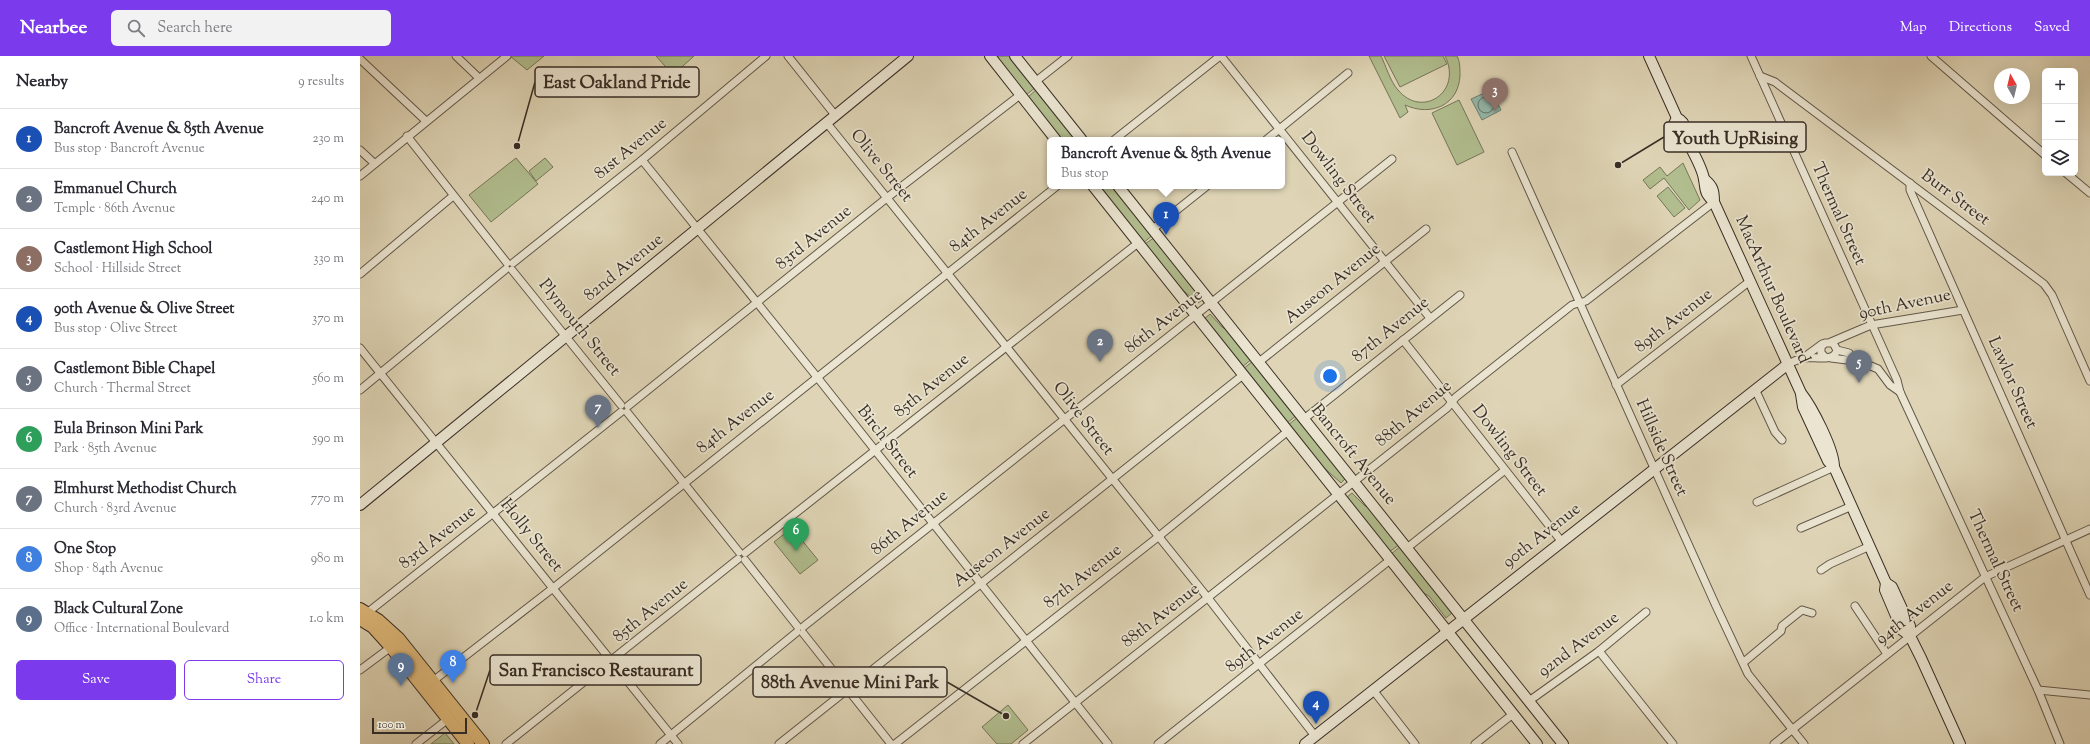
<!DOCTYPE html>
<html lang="en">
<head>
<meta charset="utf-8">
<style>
  :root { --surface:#fff; --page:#f2f2f3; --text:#2b2b33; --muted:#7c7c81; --line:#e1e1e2; --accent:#7c3aed }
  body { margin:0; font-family:"Sorts Mill Goudy",serif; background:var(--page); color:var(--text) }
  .controls { position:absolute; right:12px; top:12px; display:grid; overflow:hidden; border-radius:6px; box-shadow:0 4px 16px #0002 }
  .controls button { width:36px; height:36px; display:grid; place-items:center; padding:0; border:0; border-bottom:1px solid var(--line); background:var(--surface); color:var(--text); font:20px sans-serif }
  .compass { position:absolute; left:1634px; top:12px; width:36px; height:36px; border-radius:50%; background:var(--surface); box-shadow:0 4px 16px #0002; rotate:352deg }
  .scale { position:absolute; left:12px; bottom:10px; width:95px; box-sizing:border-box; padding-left:4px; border:2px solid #392e26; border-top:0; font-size:11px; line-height:14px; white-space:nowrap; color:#392e26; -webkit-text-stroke:3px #eae4d0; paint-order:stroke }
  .you { position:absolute; left:970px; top:320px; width:14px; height:14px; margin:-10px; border:3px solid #fff; border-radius:50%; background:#1a73e8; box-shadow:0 0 0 6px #1a73e833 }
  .badge { display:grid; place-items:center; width:26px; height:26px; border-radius:50%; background:var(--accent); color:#fff; font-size:13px; font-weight:700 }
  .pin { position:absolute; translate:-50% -33px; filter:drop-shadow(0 1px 2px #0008) }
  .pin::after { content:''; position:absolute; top:21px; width:14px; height:12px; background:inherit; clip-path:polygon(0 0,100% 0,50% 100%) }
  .popup { position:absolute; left:687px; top:81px; width:238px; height:52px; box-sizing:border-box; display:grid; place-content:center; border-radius:6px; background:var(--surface); filter:drop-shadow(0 1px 3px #0005); font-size:13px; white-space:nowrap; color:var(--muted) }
  .popup b { font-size:15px; color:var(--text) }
  .popup::after { content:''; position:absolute; left:50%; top:100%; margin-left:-8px; border:8px solid transparent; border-top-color:var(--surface) }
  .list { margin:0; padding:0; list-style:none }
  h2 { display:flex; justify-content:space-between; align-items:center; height:52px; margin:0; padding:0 16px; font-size:17px }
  h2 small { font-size:13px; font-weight:400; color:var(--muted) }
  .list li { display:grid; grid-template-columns:26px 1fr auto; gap:12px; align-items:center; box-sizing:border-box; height:60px; padding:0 16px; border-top:1px solid var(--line) }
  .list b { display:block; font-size:15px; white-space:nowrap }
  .list p { margin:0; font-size:13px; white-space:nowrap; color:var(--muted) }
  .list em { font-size:13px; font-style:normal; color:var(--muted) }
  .actions { display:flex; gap:8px; padding:12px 16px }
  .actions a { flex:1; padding:9px 0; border:1px solid var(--accent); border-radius:6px; text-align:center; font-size:14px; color:var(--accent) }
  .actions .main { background:var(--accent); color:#fff }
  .icon { flex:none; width:22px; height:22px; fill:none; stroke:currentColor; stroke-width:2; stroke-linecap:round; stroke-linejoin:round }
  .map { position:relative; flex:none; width:1730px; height:688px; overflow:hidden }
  header { display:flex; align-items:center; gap:24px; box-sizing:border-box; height:56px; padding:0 20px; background:var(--accent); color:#fff }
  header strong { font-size:19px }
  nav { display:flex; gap:22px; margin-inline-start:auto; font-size:14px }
  .search { width:280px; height:36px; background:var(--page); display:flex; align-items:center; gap:10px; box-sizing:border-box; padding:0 14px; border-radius:6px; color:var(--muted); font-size:15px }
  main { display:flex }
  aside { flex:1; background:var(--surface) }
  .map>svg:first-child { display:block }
  .green { fill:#b1bd8e; stroke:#75765a }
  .water { fill:#93b9ac; stroke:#6f8176 }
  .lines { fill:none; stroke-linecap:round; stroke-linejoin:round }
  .shore { stroke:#667469; stroke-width:1 }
  .street-casing { stroke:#62584a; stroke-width:9 }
  .secondary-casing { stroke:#392e26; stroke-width:12 }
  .primary-casing { stroke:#392e26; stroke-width:14 }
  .street { stroke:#eae4d0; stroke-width:7 }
  .secondary { stroke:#eae4d0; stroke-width:10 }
  .primary { stroke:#e0ba7b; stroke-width:12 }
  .labels { text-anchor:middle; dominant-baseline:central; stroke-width:3.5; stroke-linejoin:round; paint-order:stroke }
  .street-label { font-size:17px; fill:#392e26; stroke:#eae4d0 }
  .leader { fill:none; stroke:#392e26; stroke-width:1.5 }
  .callout-dot { fill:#392e26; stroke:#eae4d0; stroke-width:1.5 }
  .callout { fill:#eae4d0; stroke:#392e26; stroke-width:1.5 }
  .callout-label { font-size:18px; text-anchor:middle; font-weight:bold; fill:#392e26 }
</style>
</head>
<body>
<header>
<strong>Nearbee</strong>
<div class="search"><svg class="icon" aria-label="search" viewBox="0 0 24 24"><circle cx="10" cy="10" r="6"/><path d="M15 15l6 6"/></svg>Search here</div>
<nav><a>Map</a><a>Directions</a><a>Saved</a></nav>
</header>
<main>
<aside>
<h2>Nearby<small>9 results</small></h2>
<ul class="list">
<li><span class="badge" style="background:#1a4fb4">1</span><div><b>Bancroft Avenue &amp; 85th Avenue</b><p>Bus stop · Bancroft Avenue</p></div><em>230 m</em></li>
<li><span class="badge" style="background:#6b7280">2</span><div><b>Emmanuel Church</b><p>Temple · 86th Avenue</p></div><em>240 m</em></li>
<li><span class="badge" style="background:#8d6e63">3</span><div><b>Castlemont High School</b><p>School · Hillside Street</p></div><em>330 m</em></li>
<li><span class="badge" style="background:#1a4fb4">4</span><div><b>90th Avenue &amp; Olive Street</b><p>Bus stop · Olive Street</p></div><em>370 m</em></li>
<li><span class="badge" style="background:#6b7280">5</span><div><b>Castlemont Bible Chapel</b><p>Church · Thermal Street</p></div><em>560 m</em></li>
<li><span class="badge" style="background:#2e9e5b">6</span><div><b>Eula Brinson Mini Park</b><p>Park · 85th Avenue</p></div><em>590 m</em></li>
<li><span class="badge" style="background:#6b7280">7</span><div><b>Elmhurst Methodist Church</b><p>Church · 83rd Avenue</p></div><em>770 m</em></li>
<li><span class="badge" style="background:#3f7fe0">8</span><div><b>One Stop</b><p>Shop · 84th Avenue</p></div><em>980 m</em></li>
<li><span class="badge" style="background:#5c6f8a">9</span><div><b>Black Cultural Zone</b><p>Office · International Boulevard</p></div><em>1.0 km</em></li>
</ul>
<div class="actions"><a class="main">Save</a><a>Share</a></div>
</aside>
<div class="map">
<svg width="1730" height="688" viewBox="0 0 1730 688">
  <rect width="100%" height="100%" fill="#dfd5b6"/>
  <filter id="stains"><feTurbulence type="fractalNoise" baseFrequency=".005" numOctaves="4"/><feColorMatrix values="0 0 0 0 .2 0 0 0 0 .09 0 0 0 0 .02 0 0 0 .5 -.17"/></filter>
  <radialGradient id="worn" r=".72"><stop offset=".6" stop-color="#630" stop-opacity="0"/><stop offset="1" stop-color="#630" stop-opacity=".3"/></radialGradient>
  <g class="green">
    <path d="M150,0h34l-17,14z"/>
    <path d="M296,0h38l-21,19z"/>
    <path d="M635,0h16l25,31 -10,8z"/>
    <path d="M1009,0h12c5,10 9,25 17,34 24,29 65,2 47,-34h12c3,6 3,12 3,19 -1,30 -29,42 -55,30l3,7 -8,6z"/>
    <path d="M1024,0h59l4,8 -47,23z"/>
    <path d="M677,33l41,51 -17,-1 -33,-42z"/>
    <path d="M1099,44l25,52 -27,13 -25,-52z"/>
    <path d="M156,102l22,26 -47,38 -22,-27z"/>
    <path d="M185,102l8,9 -17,14 -7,-10z"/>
    <path d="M1323,107l17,37 -11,10 -25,-32 -14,11 -7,-9 17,-13 7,9z"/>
    <path d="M738,130h16l39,49 -10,8z"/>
    <path d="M1308,131l17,21 -11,9 -17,-21z"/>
    <path d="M795,181l49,62 -6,4 -20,-17 -33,-42z"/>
    <path d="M850,258l12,13 8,5 22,27 -10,8 -38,-48z"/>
    <path d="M893,305l44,54 -10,8 -44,-54z"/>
    <path d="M938,361l48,61 -5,5 -18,-16 -35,-42z"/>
    <path d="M992,437l13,13 5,2 29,37 -10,7 -43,-54z"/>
    <path d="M432,472l26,32 -18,14 -26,-32z"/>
    <path d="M1041,490l52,66 -7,6 -17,-22 -7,-4 -31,-38z"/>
    <path d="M648,649l20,25 -17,14h-14l-15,-17z"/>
    <path d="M85,677l9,11h-23z"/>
  </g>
  <path class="water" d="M1131,34l10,20 -19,10 -11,-21z"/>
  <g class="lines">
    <circle class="shore" cx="1126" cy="49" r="8"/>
    <g class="street-casing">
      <g id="street">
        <path d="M96,0l23,22"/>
        <path d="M428,0l47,59"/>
        <path d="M861,0l209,262"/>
        <path d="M1391,0l146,324 3,12 138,298 22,54"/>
        <path d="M1571,0l114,99"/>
        <path d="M0,3l66,62"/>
        <path d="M1400,20l15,6 269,202 8,11 38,86"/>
        <path d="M675,26l33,-26"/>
        <path d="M466,66l382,476 107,138"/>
        <path d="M47,80l100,127"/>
        <path d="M754,84l106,-84"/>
        <path d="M906,84l82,-67"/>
        <path d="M0,94l14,13"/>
        <path d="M1152,96l204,454 32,68 56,70"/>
        <path d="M282,104l175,217 291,367"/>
        <path d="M1706,117l24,20"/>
        <path d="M0,120l147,-120"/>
        <path d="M1550,127v7l180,405"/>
        <path d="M793,173l54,-43"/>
        <path d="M153,207l129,-103 124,-104"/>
        <path d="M152,214l109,135"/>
        <path d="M0,218l93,-78"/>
        <path d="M1043,284l159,202"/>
        <path d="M1471,286l40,-17 92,-15"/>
        <path d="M0,292l318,396"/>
        <path d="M1477,294l12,3 3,5 26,11 12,16 10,7"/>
        <path d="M1443,302l19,-14"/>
        <path d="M1471,302l16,2 5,-2"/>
        <path d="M899,306l167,-133"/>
        <path d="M1428,308c5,-2 10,-5 15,-6 11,-2 31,5 34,-8l-4,-7h-8l-4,4v6l4,4"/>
        <path d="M1256,329l134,-104"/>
        <path d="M1395,333l20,43 7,8"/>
        <path d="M0,334l146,-121"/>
        <path d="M268,350l260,-209 132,-102"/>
        <path d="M267,356l112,140"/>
        <path d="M944,363l156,-124"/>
        <path d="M1397,446l77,-35"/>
        <path d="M1441,472l51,-22"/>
        <path d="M1047,492l98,-78"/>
        <path d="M385,497l393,-310"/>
        <path d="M385,504l53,67"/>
        <path d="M1461,514l9,-6 40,-18"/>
        <path d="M1495,550l32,48"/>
        <path d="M7,557l254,-201"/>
        <path d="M443,571l589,-468"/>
        <path d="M443,577l88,111"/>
        <path d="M1239,595l74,93"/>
        <path d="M1384,606l37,-31 1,-5 20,-16 10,3"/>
        <path d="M0,614l31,-23"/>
        <path d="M73,625l124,-96 500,-399"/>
        <path d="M1013,634l42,54"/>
        <path d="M1678,634l52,5"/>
        <path d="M1169,645l70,-50 47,-39"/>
        <path d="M56,688l32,-25"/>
        <path d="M146,688l232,-185"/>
        <path d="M300,688l137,-112"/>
        <path d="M419,688l464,-369"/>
        <path d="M535,688l263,-207 130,-106"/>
        <path d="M663,688l424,-336 9,-11 116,-92 14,-4 128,-99"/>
        <path d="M798,688l232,-184"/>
        <path d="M1115,688l38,-30"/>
        <path d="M1414,688l211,-167 105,-48"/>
      </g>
    </g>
    <g class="secondary-casing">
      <g id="secondary">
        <path d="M630,0l66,84"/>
        <path d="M655,0l67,84"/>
        <path d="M1289,0l28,62c7,3 9,8 7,17 6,12 18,31 20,44 2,12 0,13 10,23l87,191c11,14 33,56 33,74"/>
        <path d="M1317,62l-3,6 3,7 7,4"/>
        <path d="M1344,123c9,7 10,12 10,23"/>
        <path d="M733,130l444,558"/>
        <path d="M758,130l445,558"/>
        <path d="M1441,338l2,13 25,54 6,6 52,116 6,4 18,39v10"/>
        <path d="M0,449l548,-449"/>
        <path d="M1526,527l-1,7 17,40 8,6 11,22 39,86"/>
        <path d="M945,688l483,-380"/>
      </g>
    </g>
    <g class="primary-casing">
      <g id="primary">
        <path d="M0,553l18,11 21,19 84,105"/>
        <path d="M0,563l13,8 18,20 77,97"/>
      </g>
    </g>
    <use href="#street" class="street"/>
    <use href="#secondary" class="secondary"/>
    <use href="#primary" class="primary"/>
  </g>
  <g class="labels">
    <g class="street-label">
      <text transform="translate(271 93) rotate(-39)">81st Avenue</text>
      <text transform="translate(521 110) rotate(51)">Olive Street</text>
      <text transform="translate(978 122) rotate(52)">Dowling Street</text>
      <text transform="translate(1595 142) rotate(37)">Burr Street</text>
      <text transform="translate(1478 158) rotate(66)">Thermal Street</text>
      <text transform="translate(629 165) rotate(-38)">84th Avenue</text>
      <text transform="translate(454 182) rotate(-39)">83rd Avenue</text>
      <text transform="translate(264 212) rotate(-39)">82nd Avenue</text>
      <text transform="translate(973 228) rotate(-39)">Auseon Avenue</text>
      <text transform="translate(1412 234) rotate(66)">MacArthur Boulevard</text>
      <text transform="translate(1545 249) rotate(-12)">90th Avenue</text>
      <text transform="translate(1314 265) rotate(-38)">89th Avenue</text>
      <text transform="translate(804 266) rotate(-38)">86th Avenue</text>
      <text transform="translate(219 272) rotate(51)">Plymouth Street</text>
      <text transform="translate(1031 274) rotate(-39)">87th Avenue</text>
      <text transform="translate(1652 327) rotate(66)">Lawlor Street</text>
      <text transform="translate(572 330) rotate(-39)">85th Avenue</text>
      <text transform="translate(1054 358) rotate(-40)">88th Avenue</text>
      <text transform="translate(723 363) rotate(52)">Olive Street</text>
      <text transform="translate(376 366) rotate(-38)">84th Avenue</text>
      <text transform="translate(527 386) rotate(52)">Birch Street</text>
      <text transform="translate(1301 392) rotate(66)">Hillside Street</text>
      <text transform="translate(1149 395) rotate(52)">Dowling Street</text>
      <text transform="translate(993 399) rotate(51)">Bancroft Avenue</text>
      <text transform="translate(550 467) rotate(-39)">86th Avenue</text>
      <text transform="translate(171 480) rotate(51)">Holly Street</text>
      <text transform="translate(1182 480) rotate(-38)">90th Avenue</text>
      <text transform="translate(78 482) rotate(-38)">83rd Avenue</text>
      <text transform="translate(642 492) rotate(-38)">Auseon Avenue</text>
      <text transform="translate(1635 505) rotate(65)">Thermal Street</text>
      <text transform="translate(723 521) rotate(-38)">87th Avenue</text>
      <text transform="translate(291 555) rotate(-39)">85th Avenue</text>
      <text transform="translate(1555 557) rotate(-38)">94th Avenue</text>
      <text transform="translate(801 560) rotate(-38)">88th Avenue</text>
      <text transform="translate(905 585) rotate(-38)">89th Avenue</text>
      <text transform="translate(1219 589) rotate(-37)">92nd Avenue</text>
    </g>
  </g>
  <path class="leader" d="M157 90L175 26M1258 109L1304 81M115 659L130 614M646 660L587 626"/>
  <g class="callout-dot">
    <circle cx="157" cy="90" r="4"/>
    <circle cx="1258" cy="109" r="4"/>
    <circle cx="115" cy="659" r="4"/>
    <circle cx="646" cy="660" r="4"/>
  </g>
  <g class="callout">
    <rect x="175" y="11" width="164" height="30" rx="4"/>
    <rect x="1304" y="66" width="142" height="30" rx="4"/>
    <rect x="130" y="599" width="211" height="30" rx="4"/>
    <rect x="393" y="611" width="194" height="30" rx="4"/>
  </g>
  <g class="callout-label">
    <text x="257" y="32">East Oakland Pride</text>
    <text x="1375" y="88">Youth UpRising</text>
    <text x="236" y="620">San Francisco Restaurant</text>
    <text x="490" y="632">88th Avenue Mini Park</text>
  </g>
  <rect width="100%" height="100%" filter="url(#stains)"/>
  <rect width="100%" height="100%" fill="url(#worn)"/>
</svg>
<div class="controls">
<button>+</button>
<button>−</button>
<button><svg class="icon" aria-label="layers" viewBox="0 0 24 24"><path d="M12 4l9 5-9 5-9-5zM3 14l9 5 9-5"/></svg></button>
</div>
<svg class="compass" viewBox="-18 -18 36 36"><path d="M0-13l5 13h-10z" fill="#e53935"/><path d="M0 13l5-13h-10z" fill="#7c7c81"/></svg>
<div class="scale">100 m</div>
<div class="you"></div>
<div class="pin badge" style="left:806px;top:179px;background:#1a4fb4">1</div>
<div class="popup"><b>Bancroft Avenue &amp; 85th Avenue</b>Bus stop</div>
<div class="pin badge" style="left:740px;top:306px;background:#6b7280">2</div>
<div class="pin badge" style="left:1135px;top:55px;background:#8d6e63">3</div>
<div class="pin badge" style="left:956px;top:668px;background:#1a4fb4">4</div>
<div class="pin badge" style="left:1499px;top:327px;background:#6b7280">5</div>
<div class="pin badge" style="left:436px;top:495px;background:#2e9e5b">6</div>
<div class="pin badge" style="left:238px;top:372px;background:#6b7280">7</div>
<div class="pin badge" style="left:93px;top:627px;background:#3f7fe0">8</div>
<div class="pin badge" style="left:41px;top:630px;background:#5c6f8a">9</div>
</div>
</main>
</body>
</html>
